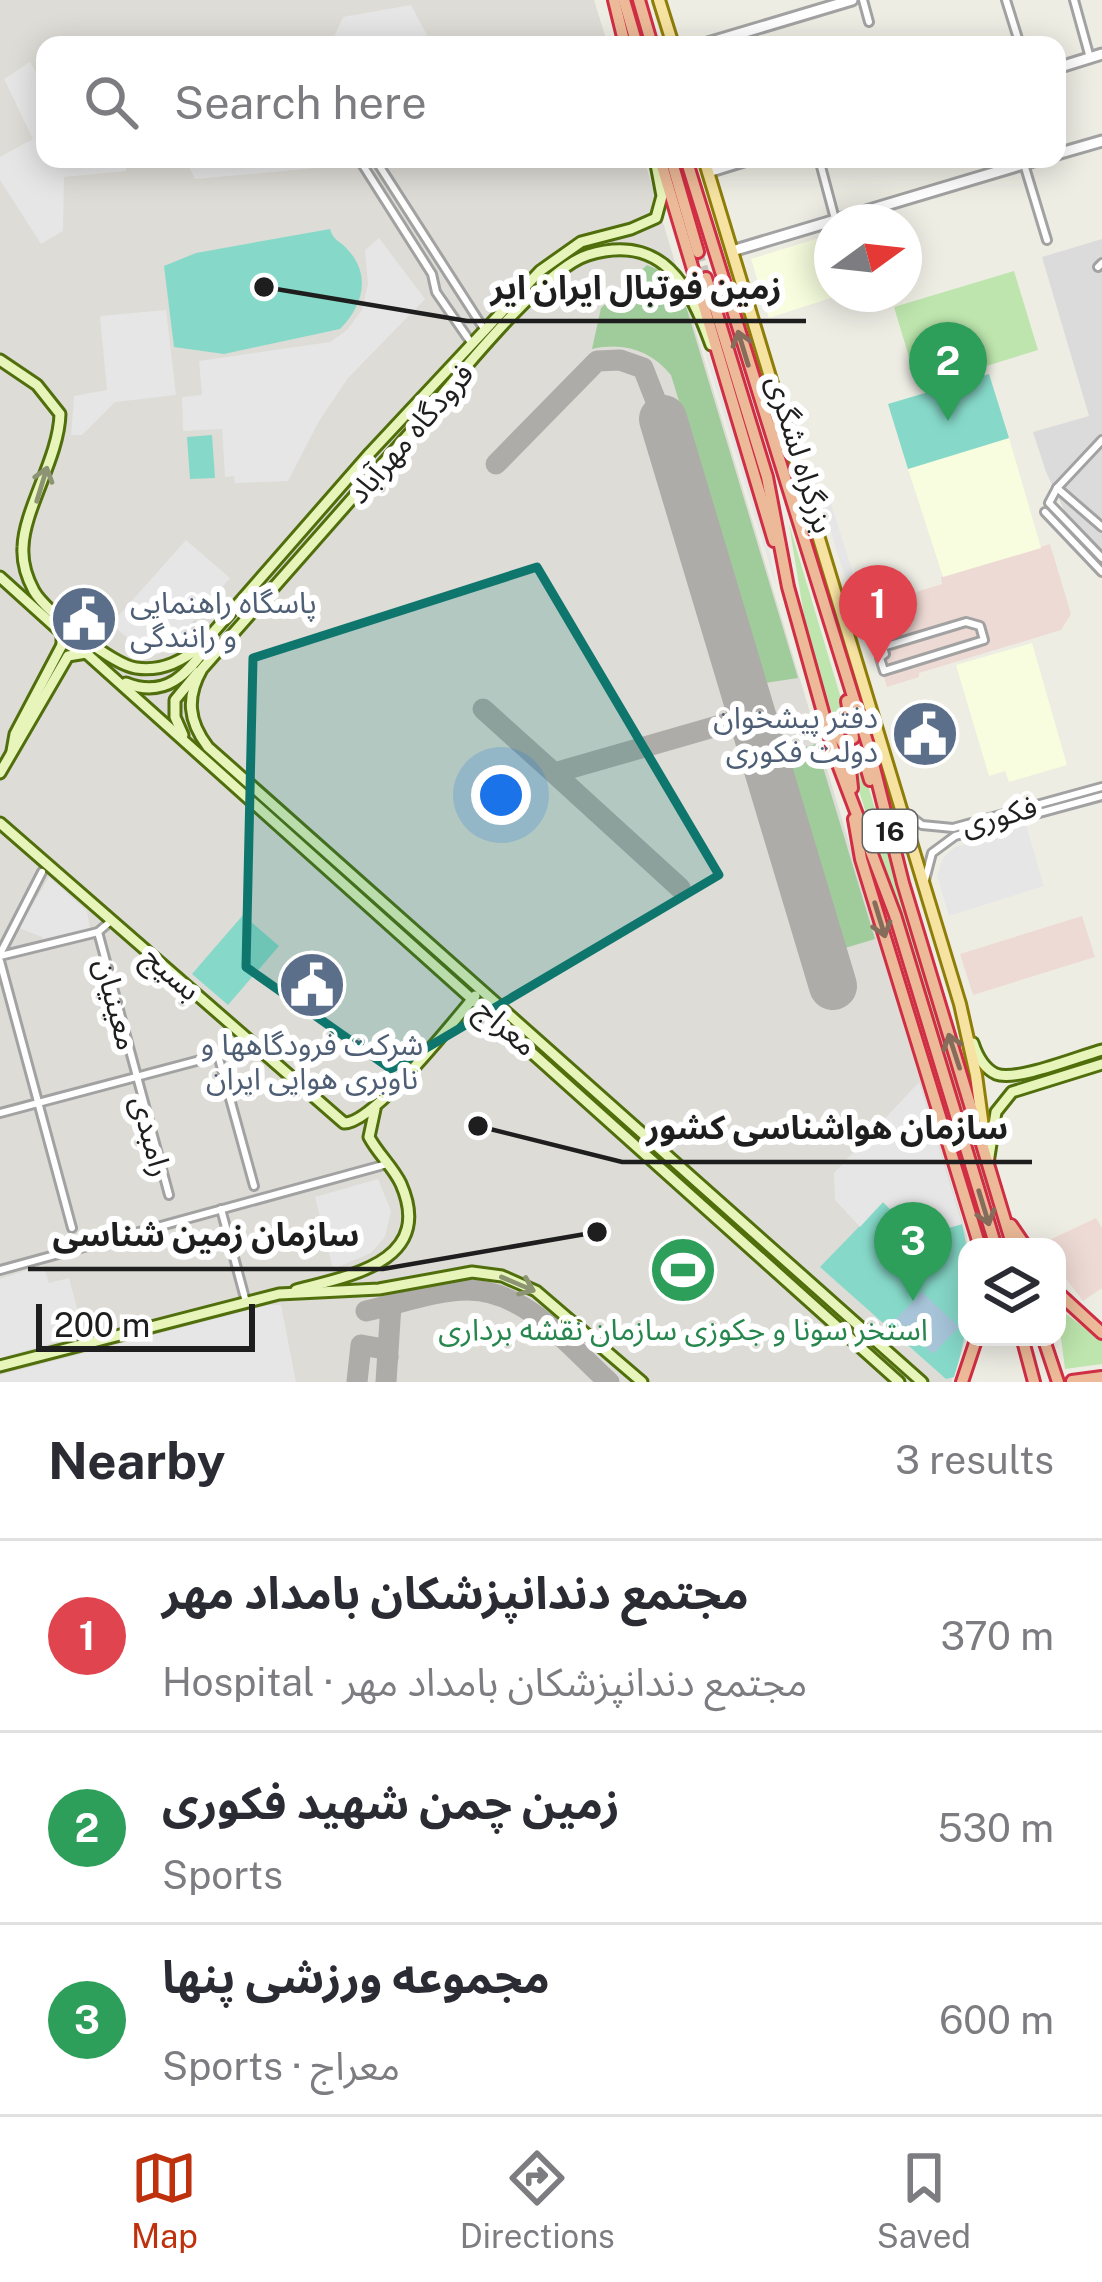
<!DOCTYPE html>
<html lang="en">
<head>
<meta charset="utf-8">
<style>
  :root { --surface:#fff; --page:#f2f2f3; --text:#2b2b33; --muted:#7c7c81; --line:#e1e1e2; --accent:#bf300c }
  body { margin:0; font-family:"Public Sans","Noto Sans Arabic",sans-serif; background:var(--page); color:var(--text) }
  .controls { position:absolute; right:36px; bottom:36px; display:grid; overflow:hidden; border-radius:24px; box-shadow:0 6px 30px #0003 }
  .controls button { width:108px; height:108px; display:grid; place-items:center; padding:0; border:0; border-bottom:3px solid var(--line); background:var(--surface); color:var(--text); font:60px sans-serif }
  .compass { position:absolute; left:814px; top:204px; width:108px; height:108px; border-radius:50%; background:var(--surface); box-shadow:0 6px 30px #0003; rotate:75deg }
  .scale { position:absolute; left:36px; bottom:30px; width:219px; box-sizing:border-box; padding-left:12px; border:6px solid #1e1e1e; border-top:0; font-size:33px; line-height:42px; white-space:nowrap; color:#1e1e1e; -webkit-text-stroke:9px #fff; paint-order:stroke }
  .you { position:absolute; left:501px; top:795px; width:42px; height:42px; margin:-30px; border:9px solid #fff; border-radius:50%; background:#1a73e8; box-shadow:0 0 0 18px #1a73e833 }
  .badge { display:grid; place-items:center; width:78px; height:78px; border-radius:50%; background:var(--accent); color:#fff; font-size:39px; font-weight:700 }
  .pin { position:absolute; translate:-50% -99px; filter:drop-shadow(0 3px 6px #0008) }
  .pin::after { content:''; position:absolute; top:63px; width:42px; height:36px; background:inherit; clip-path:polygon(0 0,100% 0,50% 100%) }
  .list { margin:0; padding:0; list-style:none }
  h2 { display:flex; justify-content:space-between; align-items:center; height:156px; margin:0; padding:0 48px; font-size:51px }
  h2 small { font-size:39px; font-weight:400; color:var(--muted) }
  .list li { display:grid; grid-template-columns:78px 1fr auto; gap:36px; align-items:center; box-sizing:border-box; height:192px; padding:0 48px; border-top:3px solid var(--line) }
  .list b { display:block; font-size:45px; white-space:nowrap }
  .list p { margin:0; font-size:39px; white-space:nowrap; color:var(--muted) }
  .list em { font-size:39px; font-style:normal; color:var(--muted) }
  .icon { flex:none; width:66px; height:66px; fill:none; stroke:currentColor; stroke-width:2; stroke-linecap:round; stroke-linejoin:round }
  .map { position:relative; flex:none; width:1102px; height:1382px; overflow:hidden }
  .search { position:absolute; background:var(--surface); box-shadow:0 6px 30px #0003; left:36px; right:36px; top:36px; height:132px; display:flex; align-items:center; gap:30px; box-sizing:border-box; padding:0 42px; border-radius:24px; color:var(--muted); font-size:45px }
  .sheet { height:732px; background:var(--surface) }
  nav { display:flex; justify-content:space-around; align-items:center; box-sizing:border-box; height:168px; border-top:3px solid var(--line); background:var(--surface); font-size:33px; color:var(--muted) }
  nav a { display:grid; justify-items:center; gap:6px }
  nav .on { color:var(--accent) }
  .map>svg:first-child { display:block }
  .residential { fill:#dcdbdb }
  .commercial { fill:#eedad4 }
  .education { fill:#f7fdde }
  .airport { fill:#dddcd6 }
  .grass { fill:#bde5ad }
  .forest { fill:#a0cb9b }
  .pitch { fill:#86d9c9 }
  .parking { fill:#e6e6e6 }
  .water { fill:#a7c4d9 }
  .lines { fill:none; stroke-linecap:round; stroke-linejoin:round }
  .taxiway { stroke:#adaca8; stroke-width:21 }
  .runway { stroke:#adaca8; stroke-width:48 }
  .trunk-tunnel { stroke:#c4c4bc; stroke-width:10; stroke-dasharray:10 5; stroke-linecap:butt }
  .minor-casing { stroke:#a2a2a2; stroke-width:12 }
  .tertiary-casing { stroke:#a2a2a2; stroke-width:15 }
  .secondary-casing { stroke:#506e0b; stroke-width:15 }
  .primary-casing { stroke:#8e7d09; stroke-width:16 }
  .trunk-casing { stroke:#cf2e45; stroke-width:16 }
  .minor { stroke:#fff; stroke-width:6 }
  .tertiary { stroke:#fff; stroke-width:9 }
  .secondary { stroke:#e7f5bb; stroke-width:9 }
  .primary { stroke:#f6e2a1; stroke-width:10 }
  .trunk { stroke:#ecba98; stroke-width:10 }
  .oneway { stroke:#856c5b }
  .oneway2 { stroke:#8d9474 }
  .marked { fill:#0f766e; fill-opacity:0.2; stroke:#0f766e; stroke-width:9; stroke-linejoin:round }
  .labels { text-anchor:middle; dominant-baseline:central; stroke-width:12; stroke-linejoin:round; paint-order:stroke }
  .shield { fill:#fff; stroke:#626262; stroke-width:3 }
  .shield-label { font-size:27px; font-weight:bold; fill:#1e1e1e }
  .street-label { font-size:30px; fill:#1e1e1e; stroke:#fff }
  .service-label { font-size:30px; fill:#4e5e75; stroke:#fff; text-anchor:start }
  .leisure-label { font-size:30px; fill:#27864d; stroke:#fff }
  .leader { fill:none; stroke:#1e1e1e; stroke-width:4.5 }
  .callout-dot { fill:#1e1e1e; stroke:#fff; stroke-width:4.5 }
  .callout-label { font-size:33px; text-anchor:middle; font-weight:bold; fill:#1e1e1e; stroke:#fff; stroke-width:12; stroke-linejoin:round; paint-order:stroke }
</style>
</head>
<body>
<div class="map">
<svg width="1102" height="1382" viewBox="0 0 1102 1382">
  <rect width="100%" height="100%" fill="#eeede4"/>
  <path class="residential" d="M1102,239v312l-35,-35 -21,-44 -13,-40 56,-16 -47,-159z"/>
  <g class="commercial">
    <path d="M1050,544l21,70 -10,16 -142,43v4l-32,10 -23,-79 78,-24 -1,-7z"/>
    <path d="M1082,916l13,41 -122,38 -13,-41z"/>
    <path d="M1096,1218l6,10v60l-19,13 -26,-34v-20h-12l-2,-4z"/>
  </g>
  <g class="education">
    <path d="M832,234v60h11l-74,24 -18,-59z"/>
    <path d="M1009,438l32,110 -98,29 -35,-108z"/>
    <path d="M1032,643l35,122 -58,17 -4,-11 -16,5 -33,-111z"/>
  </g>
  <path class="airport" d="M0,0h594l14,45h-563v114h599l323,1077v101l-16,45h-951z"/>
  <g class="grass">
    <path d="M1014,271l24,79 -120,37 -24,-80z"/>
    <path d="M789,524l62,208 -4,7 -8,-3 -33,-108z"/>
    <path d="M862,765l143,482 -153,-478z"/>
    <path d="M1057,1307l45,34v23l-37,5z"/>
  </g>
  <g class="forest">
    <path d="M647,265l21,9 14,19 116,385 -33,5 -94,-308c-21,-25 -47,-33 -79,-26l9,-41z"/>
    <path d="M816,744l59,195 -30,9 -59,-195z"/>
  </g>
  <g class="pitch">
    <path d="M330,229c4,13 10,11 18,21 24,26 14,57 -8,79l-116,25 -50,-7 -10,-81 32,-13z"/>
    <path d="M989,374l20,64 -101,31 -20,-65z"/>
    <path d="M212,435l3,43 -25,1 -3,-42z"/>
    <path d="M243,915l36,31 -51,59 -36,-31z"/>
    <path d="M883,1202l35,35 44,-13c12,50 8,105 -8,153l-8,2 -126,-112z"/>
  </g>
  <g class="parking">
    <path d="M411,5l17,32 -4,8h-94l13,-28z"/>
    <path d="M30,62l15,26v71h81v12l-62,6 -1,54 -22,13 -41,-64v-23l33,-18 -29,-60z"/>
    <path d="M185,159h176l-12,6 -154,14z"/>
    <path d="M379,238l46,61 -77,79 -29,43 -31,60 -53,2 -1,-7 -9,1 -3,-48 -39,2 -1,-34 20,-2 -3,-34 131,-19 17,-12 15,-20 6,-26 -3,-34z"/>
    <path d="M690,302l46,135 30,97 11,55z"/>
    <path d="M166,310l10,85 -61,7 -33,33h-11l3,-39 33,-6 -7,-74z"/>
    <path d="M828,494l36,114 -9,2 -35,-113z"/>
    <path d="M186,540l44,38 -59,69 -14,8 -14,-4 -32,-27z"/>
    <path d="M1026,825l18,61 -95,30 -12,-41 6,-17 12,-11z"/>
    <path d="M49,877l38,34 3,18 -46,13 -2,-5 -23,-9z"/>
    <path d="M919,1082l43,142 -44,13 -35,-35 -23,25 -25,-27 -1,-27z"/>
    <path d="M378,1179l13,32 -6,26 -14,16 -38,16 -18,-72z"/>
    <path d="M43,1265l6,18 20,-5 15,56 -84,24v-79z"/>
    <path d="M268,1305h13l15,77h-296v-7z"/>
  </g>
  <g class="water">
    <path d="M698,1239l15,14 -44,48 -15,-13z"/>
    <path d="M922,1292l37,35 -26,27 -37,-35z"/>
  </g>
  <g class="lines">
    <g class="taxiway">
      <path d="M496,464l101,-103 23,-1 23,8 20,51"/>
      <path d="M483,709l71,64 198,-57"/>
      <path d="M554,773l126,115"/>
      <path d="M366,1311c32,-7 69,-21 102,-21 58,0 102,57 141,92"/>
      <path d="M357,1382l4,-37 23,4 4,8"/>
      <path d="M386,1382l5,-77"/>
    </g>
    <path class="runway" d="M663,419l170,567"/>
    <path class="trunk-tunnel" d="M698,252l8,26"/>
    <g class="minor-casing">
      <g id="minor">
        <path d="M863,0l6,22"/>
        <path d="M1006,0l14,45"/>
        <path d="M1074,0l16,58"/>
        <path d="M359,159l73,115 4,18 36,52"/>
        <path d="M375,159l109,170"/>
        <path d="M819,159l16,60"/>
        <path d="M1024,164l23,76"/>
        <path d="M1098,267l4,-4"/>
        <path d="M1102,440l-45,48 -8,15 53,55"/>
        <path d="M1057,488l45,39"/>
        <path d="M1045,512l57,60"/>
        <path d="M966,622l14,4 4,14 -100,31 -4,-13 5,-4 -2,-7z"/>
        <path d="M906,813l16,12 31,3 149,-41"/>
        <path d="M925,880l7,-27 23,-17 147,-40"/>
        <path d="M98,932l71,263"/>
        <path d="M0,954l42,-82"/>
        <path d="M0,956l98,-24 14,-12"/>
        <path d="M0,961l72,267"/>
        <path d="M218,1055l36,131"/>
        <path d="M0,1113l238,-63"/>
        <path d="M221,1209l25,93"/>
        <path d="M0,1270l387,-106"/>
      </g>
    </g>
    <g class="tertiary-casing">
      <g id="tertiary">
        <path d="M701,45l151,-45"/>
        <path d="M1057,68l45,-14"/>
        <path d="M1057,154l45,-13"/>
        <path d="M708,172l42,-13"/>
        <path d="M732,251l308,-92"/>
      </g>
    </g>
    <g class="secondary-casing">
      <g id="secondary">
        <path d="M711,345c-21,-58 -48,-113 -123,-90 -48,15 -143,138 -180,180 -68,78 -137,156 -206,234 -16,28 -14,52 6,78l714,635"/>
        <path d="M0,360l37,25 23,29c-1,43 -36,95 -37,133 -1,15 4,31 11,44 12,21 79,74 102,77 27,4 48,-8 67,-24l167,-191 170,-182 41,-29 50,-13 25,-11 6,-22 -7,-37"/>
        <path d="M0,577l62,56v12"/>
        <path d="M126,683c40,16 61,-9 83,-39"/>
        <path d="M183,735l-8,-18v-17l23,-28"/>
        <path d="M12,751l3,-17 47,-89 14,-7 11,1"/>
        <path d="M0,773l68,-117 18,-3 813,729"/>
        <path d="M0,823l344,300c29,1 109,-101 131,-127"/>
        <path d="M973,1043c4,12 10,25 23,31 20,8 83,-18 106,-24"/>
        <path d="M988,1163l8,-51 16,-20 90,-28"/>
        <path d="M296,1290c53,-14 139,-28 105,-106 -8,-17 -23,-30 -32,-47l6,-28"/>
        <path d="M0,1366l279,-72 100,-5 93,-17 30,4 34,15 106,91"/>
      </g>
    </g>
    <g class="primary-casing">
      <g id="primary">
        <path d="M659,0l14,45"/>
        <path d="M704,159l256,845 16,71 9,67"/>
      </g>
    </g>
    <g class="trunk-casing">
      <g id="trunk">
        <path d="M614,0l11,45"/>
        <path d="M624,0l13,45"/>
        <path d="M639,0l13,45"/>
        <path d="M660,159l114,382"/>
        <path d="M671,159l27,93"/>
        <path d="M686,159l183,589 34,135 110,364"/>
        <path d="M706,278l61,199 21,110 48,172 59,156 101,332"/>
        <path d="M774,391l7,58"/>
        <path d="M835,731l8,12 10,-5 -6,-37"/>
        <path d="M852,788l-2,-19 4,-8 11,2 5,17"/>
        <path d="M854,819l7,40 119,388"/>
        <path d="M1011,1225l15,22"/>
        <path d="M1057,1292l45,41"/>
        <path d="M1022,1337l12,45"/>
        <path d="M1043,1337l15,45"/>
        <path d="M1072,1381l30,-4"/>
        <path d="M962,1382l15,-45"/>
      </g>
    </g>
    <use href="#minor" class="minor"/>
    <use href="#tertiary" class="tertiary"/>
    <use href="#secondary" class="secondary"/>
    <use href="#primary" class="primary"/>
    <use href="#trunk" class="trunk"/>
  </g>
  <defs><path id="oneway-shaft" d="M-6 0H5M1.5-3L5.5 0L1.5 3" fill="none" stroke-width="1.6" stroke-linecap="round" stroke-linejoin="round" transform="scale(3)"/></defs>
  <g class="oneway">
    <use href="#oneway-shaft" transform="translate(743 348) rotate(-107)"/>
    <use href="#oneway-shaft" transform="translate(880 920) rotate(73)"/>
    <use href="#oneway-shaft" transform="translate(954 1051) rotate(-108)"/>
    <use href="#oneway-shaft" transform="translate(984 1208) rotate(73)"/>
  </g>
  <g class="oneway2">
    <use href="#oneway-shaft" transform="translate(42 484) rotate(-73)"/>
    <use href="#oneway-shaft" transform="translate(518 1284) rotate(23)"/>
  </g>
  <path class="marked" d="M537,567l182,308 -328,194 -145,-102 7,-309z"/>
  <defs>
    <g id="civic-disc" transform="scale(3.45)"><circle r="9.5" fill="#5c6f8a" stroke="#fff"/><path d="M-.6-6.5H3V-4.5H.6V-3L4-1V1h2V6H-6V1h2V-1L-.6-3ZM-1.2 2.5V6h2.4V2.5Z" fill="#fff"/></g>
    <g id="stadium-disc" transform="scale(3.45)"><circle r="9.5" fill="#2e9e5b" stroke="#fff"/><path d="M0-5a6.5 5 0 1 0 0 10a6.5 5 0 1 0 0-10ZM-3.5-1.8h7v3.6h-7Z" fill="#fff"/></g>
  </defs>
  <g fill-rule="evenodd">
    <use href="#civic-disc" x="84" y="619"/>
    <use href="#civic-disc" x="925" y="734"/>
    <use href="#civic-disc" x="312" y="985"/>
    <use href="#stadium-disc" x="683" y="1270"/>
  </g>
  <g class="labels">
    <rect class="shield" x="863" y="810" width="54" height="42" rx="9"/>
    <g class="shield-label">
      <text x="890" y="831">16</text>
    </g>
    <g class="street-label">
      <text transform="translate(410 433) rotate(-49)">فرودگاه مهرآباد</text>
      <text transform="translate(801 454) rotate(73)">بزرگراه لشگری</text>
      <text transform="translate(999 815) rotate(-15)">فکوری</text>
      <text transform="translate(172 973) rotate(41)">بسیج</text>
      <text transform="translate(117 1004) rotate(75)">معینیان</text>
      <text transform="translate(507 1027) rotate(41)">معراج</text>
      <text transform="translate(152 1136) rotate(75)">رامبدی</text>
    </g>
    <g class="service-label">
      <text x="130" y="602">پاسگاه راهنمایی<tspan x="130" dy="34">و رانندگی</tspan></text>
      <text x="878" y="717" text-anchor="end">دفتر پیشخوان<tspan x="878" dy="34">دولت فکوری</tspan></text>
      <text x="312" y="1044" text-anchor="middle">شرکت فرودگاهها و<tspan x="312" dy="34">ناوبری هوایی ایران</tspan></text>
    </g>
    <g class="leisure-label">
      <text x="683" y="1329">استخر سونا و جکوزی سازمان نقشه برداری</text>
    </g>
  </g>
  <path class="leader" d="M264 287L467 321H806M478 1126L622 1162H1032M597 1232L383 1269H28"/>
  <g class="callout-dot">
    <circle cx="264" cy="287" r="12"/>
    <circle cx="478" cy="1126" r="12"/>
    <circle cx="597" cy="1232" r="12"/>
  </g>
  <g class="callout-label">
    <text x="636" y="299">زمین فوتبال ایران ایر</text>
    <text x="827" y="1139">سازمان هواشناسی کشور</text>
    <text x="206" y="1246">سازمان زمین شناسی</text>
  </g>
</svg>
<div class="controls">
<button><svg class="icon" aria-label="layers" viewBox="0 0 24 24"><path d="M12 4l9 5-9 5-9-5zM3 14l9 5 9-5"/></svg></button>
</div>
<svg class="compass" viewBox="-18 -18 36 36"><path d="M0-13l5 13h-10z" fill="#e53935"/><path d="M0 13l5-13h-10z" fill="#7c7c81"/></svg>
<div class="scale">200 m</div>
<div class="you"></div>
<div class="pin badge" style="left:878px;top:664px;background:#e0444e">1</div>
<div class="pin badge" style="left:948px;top:421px;background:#2e9e5b">2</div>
<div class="pin badge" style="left:913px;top:1301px;background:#2e9e5b">3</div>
<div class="search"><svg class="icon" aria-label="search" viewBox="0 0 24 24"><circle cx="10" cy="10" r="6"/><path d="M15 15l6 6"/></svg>Search here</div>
</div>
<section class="sheet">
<h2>Nearby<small>3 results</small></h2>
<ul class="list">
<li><span class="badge" style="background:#e0444e">1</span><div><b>مجتمع دندانپزشکان بامداد مهر</b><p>Hospital · مجتمع دندانپزشکان بامداد مهر</p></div><em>370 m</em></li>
<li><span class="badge" style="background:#2e9e5b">2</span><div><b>زمین چمن شهید فکوری</b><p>Sports</p></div><em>530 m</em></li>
<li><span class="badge" style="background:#2e9e5b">3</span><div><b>مجموعه ورزشی پنها</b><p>Sports · معراج</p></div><em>600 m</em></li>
</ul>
</section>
<nav>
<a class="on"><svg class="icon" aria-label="map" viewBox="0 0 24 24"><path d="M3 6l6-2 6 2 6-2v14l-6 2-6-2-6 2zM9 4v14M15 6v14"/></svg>Map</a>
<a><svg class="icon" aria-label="directions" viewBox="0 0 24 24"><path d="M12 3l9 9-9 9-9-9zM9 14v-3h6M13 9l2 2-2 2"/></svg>Directions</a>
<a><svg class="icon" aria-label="saved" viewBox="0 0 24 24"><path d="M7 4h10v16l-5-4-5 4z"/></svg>Saved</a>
</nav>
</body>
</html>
